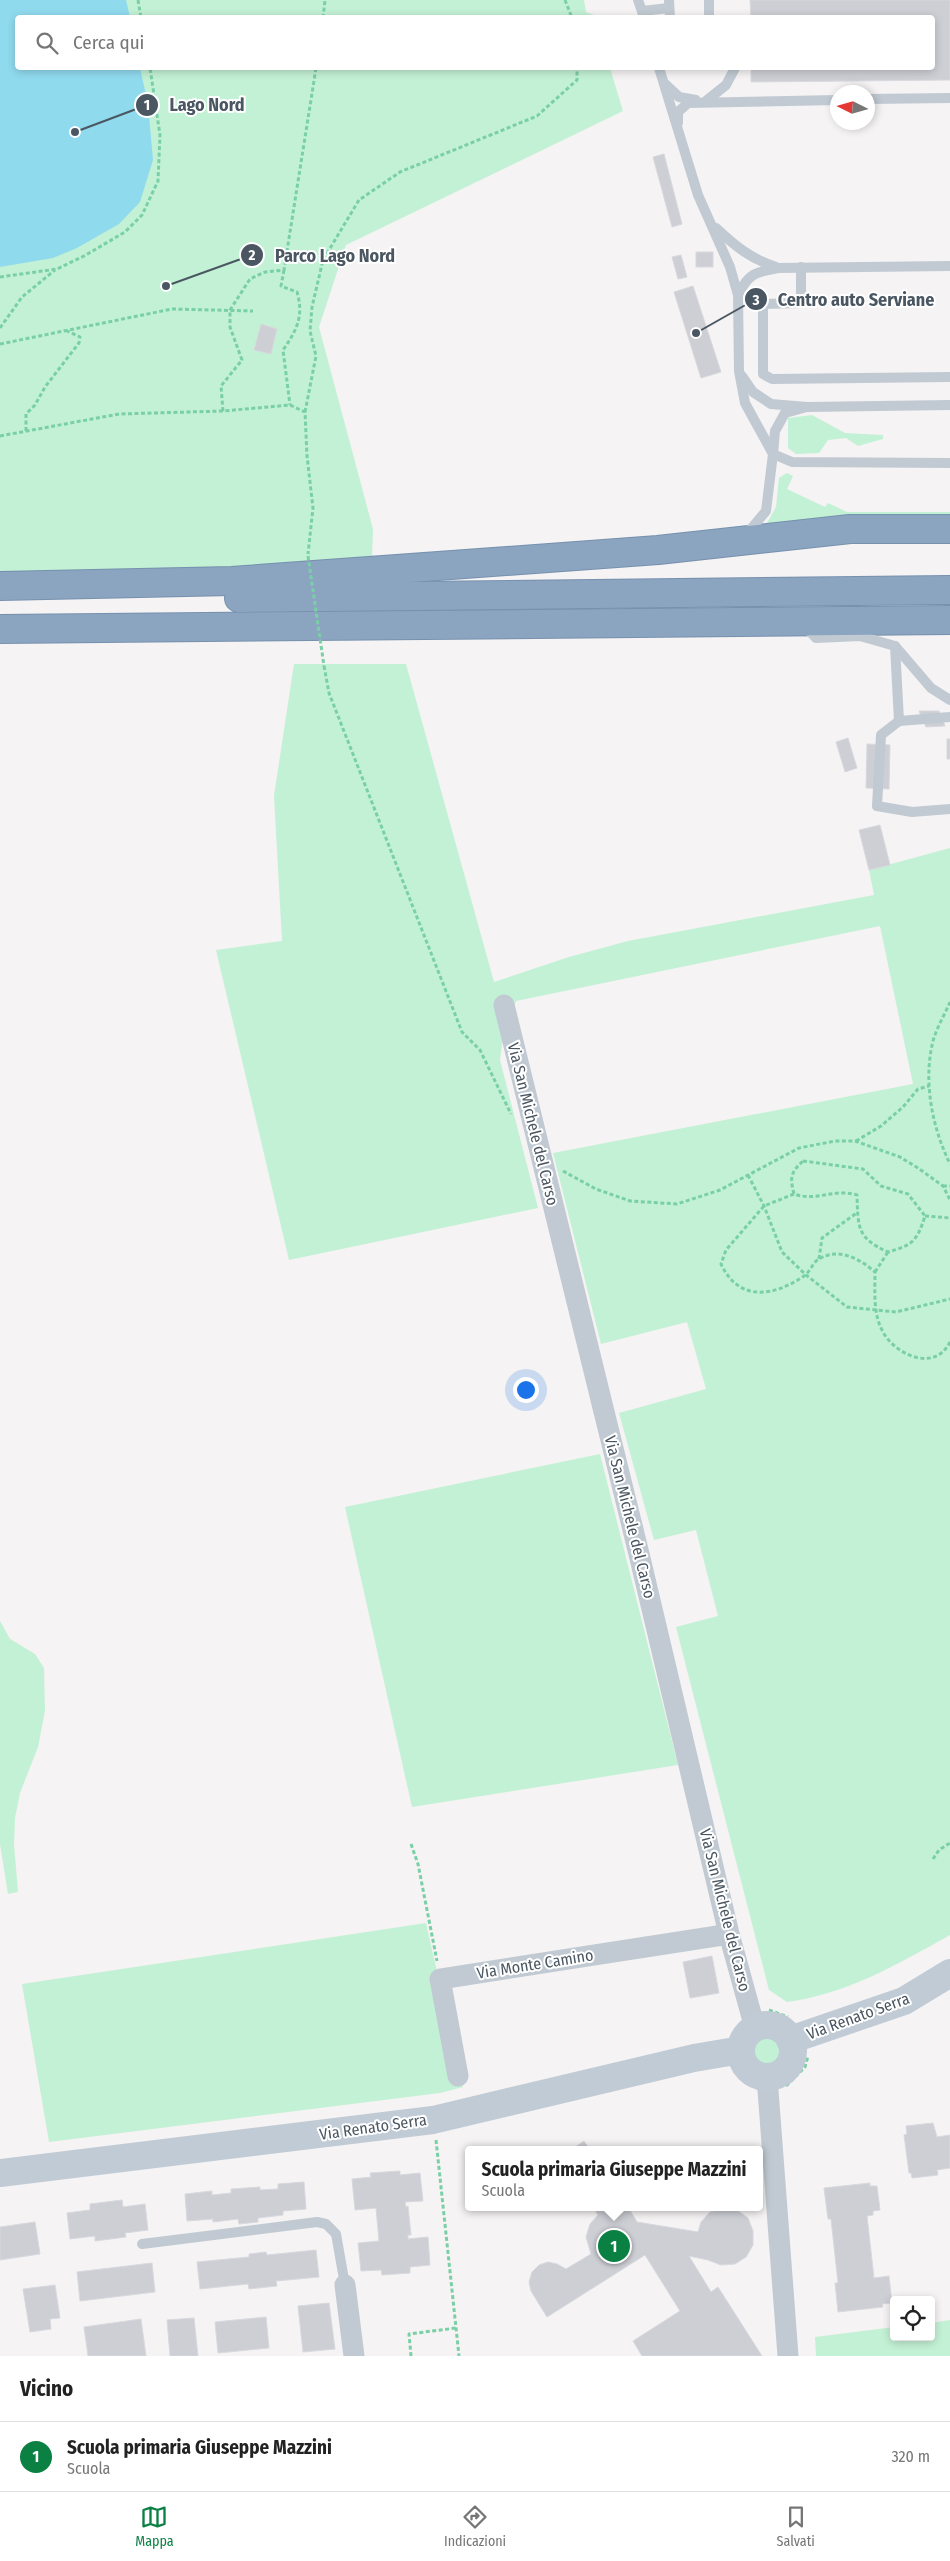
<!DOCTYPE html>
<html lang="it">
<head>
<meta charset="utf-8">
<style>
  :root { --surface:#fff; --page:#f6f6f6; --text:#222; --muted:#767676; --line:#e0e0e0; --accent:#0b8043 }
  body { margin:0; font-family:"Fira Sans Condensed",sans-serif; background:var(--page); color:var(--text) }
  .controls { position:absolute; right:15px; bottom:15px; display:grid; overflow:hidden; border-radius:5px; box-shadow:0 2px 8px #0003 }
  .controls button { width:45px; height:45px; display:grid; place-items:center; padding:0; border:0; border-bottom:1px solid var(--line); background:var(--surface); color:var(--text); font:25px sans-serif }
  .compass { position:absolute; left:830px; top:85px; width:45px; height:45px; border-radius:50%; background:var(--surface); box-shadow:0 2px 8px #0003; rotate:275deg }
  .you { position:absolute; left:525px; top:1389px; width:18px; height:18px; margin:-12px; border:4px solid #fff; border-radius:50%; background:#1a73e8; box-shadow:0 0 0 8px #1a73e833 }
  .badge { display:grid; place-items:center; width:32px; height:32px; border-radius:50%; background:var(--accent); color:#fff; font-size:16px; font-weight:700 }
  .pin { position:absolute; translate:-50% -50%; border:2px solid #fff; box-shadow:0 1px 5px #0006 }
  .popup { position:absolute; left:465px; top:2146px; width:298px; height:65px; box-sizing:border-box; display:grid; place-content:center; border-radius:5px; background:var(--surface); filter:drop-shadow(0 1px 4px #0005); font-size:16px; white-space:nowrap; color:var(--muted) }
  .popup b { font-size:19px; color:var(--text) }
  .popup::after { content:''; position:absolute; left:50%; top:100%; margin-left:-10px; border:10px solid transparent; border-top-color:var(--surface) }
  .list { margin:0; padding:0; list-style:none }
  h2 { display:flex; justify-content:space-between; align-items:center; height:65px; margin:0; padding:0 20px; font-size:21px }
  h2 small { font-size:16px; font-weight:400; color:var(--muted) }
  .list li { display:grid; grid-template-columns:32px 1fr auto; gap:15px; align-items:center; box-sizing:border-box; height:70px; padding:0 20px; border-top:1px solid var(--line) }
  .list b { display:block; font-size:19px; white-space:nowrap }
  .list p { margin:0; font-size:16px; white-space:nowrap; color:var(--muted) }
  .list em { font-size:16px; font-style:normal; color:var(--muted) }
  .icon { flex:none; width:28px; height:28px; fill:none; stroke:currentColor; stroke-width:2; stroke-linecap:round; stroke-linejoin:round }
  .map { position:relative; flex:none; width:950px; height:2356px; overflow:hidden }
  .search { position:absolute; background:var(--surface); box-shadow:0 2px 8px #0003; left:15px; right:15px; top:15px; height:55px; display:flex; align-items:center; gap:12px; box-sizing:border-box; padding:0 18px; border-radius:5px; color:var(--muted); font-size:19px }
  .sheet { height:135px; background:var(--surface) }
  nav { display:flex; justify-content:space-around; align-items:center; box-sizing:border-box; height:70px; border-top:1px solid var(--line); background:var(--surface); font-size:14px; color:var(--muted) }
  nav a { display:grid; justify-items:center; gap:2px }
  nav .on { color:var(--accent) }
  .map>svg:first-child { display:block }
  .green { fill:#c3f1d5 }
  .water { fill:#90daee }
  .building { fill:#cdcfd5; stroke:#d7d9de }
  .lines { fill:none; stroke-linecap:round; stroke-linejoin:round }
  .highway-casing { stroke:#7690ad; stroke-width:30 }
  .path { stroke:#7ad0a6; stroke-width:3; stroke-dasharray:4 2.5; stroke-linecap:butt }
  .lane { stroke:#c1cad2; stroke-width:10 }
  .street { stroke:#c1cad2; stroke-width:21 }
  .secondary { stroke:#c1cbd6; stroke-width:28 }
  .highway { stroke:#8ba5c1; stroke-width:28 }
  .path-bridge { stroke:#7ad0a6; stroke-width:3; stroke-dasharray:4 2.5; stroke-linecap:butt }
  .labels { text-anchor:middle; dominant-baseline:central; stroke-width:4; stroke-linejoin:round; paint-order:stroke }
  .street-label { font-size:16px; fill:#4a5661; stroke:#fff }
  .leader { fill:none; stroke:#4a5661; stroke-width:2 }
  .callout-dot { fill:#4a5661; stroke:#fff; stroke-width:2 }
  .mark-label { font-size:15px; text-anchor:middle; font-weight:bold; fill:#fff }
  .callout-label { font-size:18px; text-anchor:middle; font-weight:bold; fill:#4a5661; stroke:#fff; stroke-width:4; stroke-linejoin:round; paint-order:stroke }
</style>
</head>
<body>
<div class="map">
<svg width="950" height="2356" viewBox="0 0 950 2356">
  <rect width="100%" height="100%" fill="#f5f3f3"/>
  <g class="green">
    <path d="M0,0h584l2,12 8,3 1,2 -577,1v50h592l13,43 -277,134 -27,82 54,202 -1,30 -71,9 -301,7z"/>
    <path d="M812,415l33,18 38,2v4l-25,7 -12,-8 -18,2 -9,13 -23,1 -8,-6v-30z"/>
    <path d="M787,473l6,3 -6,13 38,18 3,-4 19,9h103v6l-184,7 10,-18 3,-29z"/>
    <path d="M294,664h112l88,318 75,-25 59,-16 246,-46 -5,-25 81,-22v1087c-52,29 -103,59 -163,67l-18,-12 -93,-363 42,-11 -22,-86 -42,10 -35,-127 87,-24 -19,-67 -86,22 -48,-191 360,-69 -33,-158 -364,75 -14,43 -2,16 38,148 -249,52 -73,-310 66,-9 -8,-145z"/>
    <path d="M600,1454l78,311 -266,42 -67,-300z"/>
    <path d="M0,1621l10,18 25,15 9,14 1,43 -7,36 -18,46 -5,25 -1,26 4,48 -10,2 -8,-50z"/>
    <path d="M426,1923l37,164 -23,6 -391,49 -27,-158z"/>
    <circle cx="767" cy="2052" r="16"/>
    <path d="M950,2320v36h-134l-1,-19 79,-10v10h37v-14z"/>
  </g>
  <path class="water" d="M0,0h126l4,17 -112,1v50h122l8,36 5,56 -13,42 -21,22 -42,24 -24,10 -53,9z"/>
  <g class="building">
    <path d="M750,0h200v80l-199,2v-14h181v-50h-181z"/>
    <path d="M664,154l18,70 -10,3 -19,-70z"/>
    <rect x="696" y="252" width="17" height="15"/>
    <path d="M681,255l6,22 -9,2 -6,-22z"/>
    <path d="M693,286l28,86 -20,6 -27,-86z"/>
    <path d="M261,324l16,5 -6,25 -17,-4z"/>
    <path d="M919,711h20l6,15 -19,1z"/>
    <path d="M848,738l9,30 -12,4 -9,-30z"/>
    <rect x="947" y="739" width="3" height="20"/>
    <path d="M867,744l23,1 -1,44 -23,-1z"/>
    <path d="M880,825l10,40 -21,5 -10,-40z"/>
    <path d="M712,1956l7,37 -29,5 -7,-36z"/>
    <path d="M933,2123l4,14 13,-2v33l-13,2 1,5 -26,3 -1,-5h-2l-5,-38 3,-1 -1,-8z"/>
    <path d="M584,2141l6,9h-19z"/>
    <path d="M400,2171v4l20,-2 3,28 -18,1 1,5 2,-1 3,29h-3v4l20,-2 2,28 -20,2v6l-28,2 -1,-5 -20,1 -3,-28 21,-2 -3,-33 -21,2 -3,-31 19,-2 -1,-4z"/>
    <path d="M304,2182l2,27 -23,2v4l-25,3v4l-19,2 -1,-5 -25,3v-3l-26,2 -2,-27 27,-3v4l19,-2v-4l29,-2v3l18,-1v-5z"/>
    <path d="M870,2183v3h7l3,24 -7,1v4l-6,1 7,62 15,-2 3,27 -10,1 1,3 -45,5 -3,-29h3l-7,-64h-3l-4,-31z"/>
    <path d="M122,2200l1,7 22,-3 3,26 -23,3 1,4 -31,4v-5l-25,3 -3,-26 23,-3v-6z"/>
    <path d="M593,2207h35l9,15 61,10 3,-10 9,-10 13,-4 14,2 11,8 5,13v14l-7,12 -11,7 -14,1 -13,-5 -19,-4 22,36 7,-5 44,69h-120l-9,-15 47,-30 -35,-56 -98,62 -16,-26 -2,-9 3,-10 7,-7 9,-3 9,2 9,5 25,-15 -5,-17 4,-13 8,-9z"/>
    <path d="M35,2222l5,32 -40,6v-33z"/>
    <path d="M316,2250l3,27 -43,4 1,5 -28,3 -1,-5 -48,5 -3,-27 52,-5v-3l17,-2 1,3z"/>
    <path d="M152,2263l3,29 -75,9 -3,-29z"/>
    <path d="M55,2285l5,33 -10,1 1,10 -21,3 -7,-43z"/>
    <path d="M329,2303l6,46 -32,3 -5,-46z"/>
    <path d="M266,2317l3,31 -51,5 -3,-31z"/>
    <path d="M194,2318l4,38h-28l-3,-36z"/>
    <path d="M141,2319l5,37h-58l-4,-29z"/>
  </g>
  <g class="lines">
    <g class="highway-casing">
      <g id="highway">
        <path d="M0,586l232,-5 426,-31 192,-21h100"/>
        <path d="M239,598l711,-8"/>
        <path d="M0,629l950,-9"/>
      </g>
    </g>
    <g class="path">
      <path d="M138,0l3,18"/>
      <path d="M565,0l7,18"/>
      <path d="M323,18l2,-18"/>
      <path d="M284,270l-3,16 16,6c7,24 0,38 -14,58l7,55"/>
      <path d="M0,277l57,-8 27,-13 41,-24 17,-17 16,-34 2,-46 -10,-67"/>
      <path d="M0,328l22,-31 33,-27"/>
      <path d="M0,344l172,-35 81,2"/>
      <path d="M223,411l-2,-25 21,-26 -12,-33v-17l20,-31 15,-7 19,-2 32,-202"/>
      <path d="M305,412l11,-56 -6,-25 2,-24 11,-47 36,-60 41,-28 137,-56 40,-36v-12"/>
      <path d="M26,431v-17l9,-9 10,-18 34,-44 1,-6 -13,-6"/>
      <path d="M0,436l119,-22 104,-3 67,-6 15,7 2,44 6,52 -5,46"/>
      <path d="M324,666l5,27 133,339 18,18 31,64"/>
      <path d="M950,1002c-5,12 -13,25 -17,39 -10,40 -1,86 17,123"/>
      <path d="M856,1141l25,-15 22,-19 15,-18 11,-3"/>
      <path d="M803,1161l60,8 18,17 27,8 17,22c-8,25 -12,29 -37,36 -31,-14 -30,-24 -31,-57 -23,-7 -41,7 -63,-1 -4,-16 -4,-21 9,-33z"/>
      <path d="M563,1171l33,18 34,12 47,3 43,-14 79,-42 36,-7h20l45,16 18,11 25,18 7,14"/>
      <path d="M748,1175l16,31 18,46 24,23 41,32 49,5 54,-13"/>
      <path d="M943,1186h7"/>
      <path d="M794,1194l-30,12 -38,44 -5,14c18,38 52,33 83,12 6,-4 9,-14 15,-17 20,-12 41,0 56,13 0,18 -2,41 7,58 12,25 53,43 68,12"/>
      <path d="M925,1216l25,2"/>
      <path d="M819,1259l3,-21 36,-26"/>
      <path d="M875,1272l13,-20"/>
      <path d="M411,1844l7,20 19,97"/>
      <path d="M933,1859l6,-9 11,-7"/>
      <path d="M769,2010l19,7"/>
      <path d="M786,2086l19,-19 3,-11"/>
      <path d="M436,2140l23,216"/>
      <path d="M411,2356l-2,-22 47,-6"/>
    </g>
    <g class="lane">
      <path d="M638,0l6,17"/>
      <path d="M669,0l1,18"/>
      <path d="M709,0v18"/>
      <path d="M642,11l27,-3"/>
      <path d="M659,68l39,127 32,72 8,28 1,76 6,32 28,51 -7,57 -20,24"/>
      <path d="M664,83l15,14 17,3"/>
      <path d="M868,99l82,-1"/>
      <path d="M706,101l20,-16 9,-17"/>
      <path d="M678,123v-11l10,-9 150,-3"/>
      <path d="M716,228c19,18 35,31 60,39"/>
      <path d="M801,267v36l-38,1v70l9,5 178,-2"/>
      <path d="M738,295c10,-21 17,-23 40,-27l172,-2"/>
      <path d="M742,376l11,16 18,12 36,3 143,-2"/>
      <path d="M807,407l-22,6 -10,18 -2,23 19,8 158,1"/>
      <path d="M805,626l11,12 44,-2 35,10 36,42 19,12"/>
      <path d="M895,646l4,75 51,-4"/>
      <path d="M899,721l-18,14 -4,71 35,6 38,-3"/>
      <path d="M142,2244l175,-22 9,2 10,10 9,51"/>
    </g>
    <g class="street">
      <path d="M504,1005l135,549 90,380 26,94"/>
      <path d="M458,2076l-18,-97 289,-45"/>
      <path d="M767,2077l21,279"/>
      <path d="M345,2285l9,71"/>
    </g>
    <g class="secondary">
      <circle cx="767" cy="2051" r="26"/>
      <path d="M790,2040l114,-39 46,-28"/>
      <path d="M0,2173l433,-53 261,-62 47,-8"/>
    </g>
    <use href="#highway" class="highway"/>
    <path class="path-bridge" d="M308,556l16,110"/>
  </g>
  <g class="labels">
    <g class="street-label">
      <text transform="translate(533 1124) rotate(76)">Via San Michele del Carso</text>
      <text transform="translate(630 1517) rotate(76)">Via San Michele del Carso</text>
      <text transform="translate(725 1910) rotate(76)">Via San Michele del Carso</text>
      <text transform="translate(535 1964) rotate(-9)">Via Monte Camino</text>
      <text transform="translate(858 2016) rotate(-20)">Via Renato Serra</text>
      <text transform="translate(373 2127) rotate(-8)">Via Renato Serra</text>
    </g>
  </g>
  <path class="leader" d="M75 132L147 105M166 286L252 255M696 333L756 299"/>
  <g class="callout-dot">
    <circle cx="75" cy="132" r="5"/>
    <circle cx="166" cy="286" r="5"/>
    <circle cx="696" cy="333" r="5"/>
    <circle cx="147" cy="105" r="12"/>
    <circle cx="252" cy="255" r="12"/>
    <circle cx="756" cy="299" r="12"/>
  </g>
  <g class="mark-label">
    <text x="147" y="110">1</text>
    <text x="252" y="260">2</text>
    <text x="756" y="305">3</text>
  </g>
  <g class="callout-label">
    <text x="207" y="111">Lago Nord</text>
    <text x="335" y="262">Parco Lago Nord</text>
    <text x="856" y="306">Centro auto Serviane</text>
  </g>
</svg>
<div class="controls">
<button><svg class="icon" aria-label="locate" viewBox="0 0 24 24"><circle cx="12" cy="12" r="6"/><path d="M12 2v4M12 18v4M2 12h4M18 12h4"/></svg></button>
</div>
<svg class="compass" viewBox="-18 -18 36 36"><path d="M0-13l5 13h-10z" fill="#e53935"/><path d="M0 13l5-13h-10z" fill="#767676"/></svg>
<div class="you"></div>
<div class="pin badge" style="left:614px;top:2246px">1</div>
<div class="popup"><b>Scuola primaria Giuseppe Mazzini</b>Scuola</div>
<div class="search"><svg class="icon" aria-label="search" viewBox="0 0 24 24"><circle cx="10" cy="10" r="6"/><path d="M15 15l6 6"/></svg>Cerca qui</div>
</div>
<section class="sheet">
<h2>Vicino<small></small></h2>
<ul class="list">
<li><span class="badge">1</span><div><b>Scuola primaria Giuseppe Mazzini</b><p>Scuola</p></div><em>320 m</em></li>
</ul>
</section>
<nav>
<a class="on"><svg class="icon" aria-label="map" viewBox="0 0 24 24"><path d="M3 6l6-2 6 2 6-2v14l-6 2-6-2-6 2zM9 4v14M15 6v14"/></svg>Mappa</a>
<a><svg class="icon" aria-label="directions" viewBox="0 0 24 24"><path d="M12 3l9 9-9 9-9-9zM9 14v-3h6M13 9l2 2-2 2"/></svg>Indicazioni</a>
<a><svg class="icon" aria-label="saved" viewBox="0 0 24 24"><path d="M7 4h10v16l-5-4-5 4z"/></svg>Salvati</a>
</nav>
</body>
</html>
